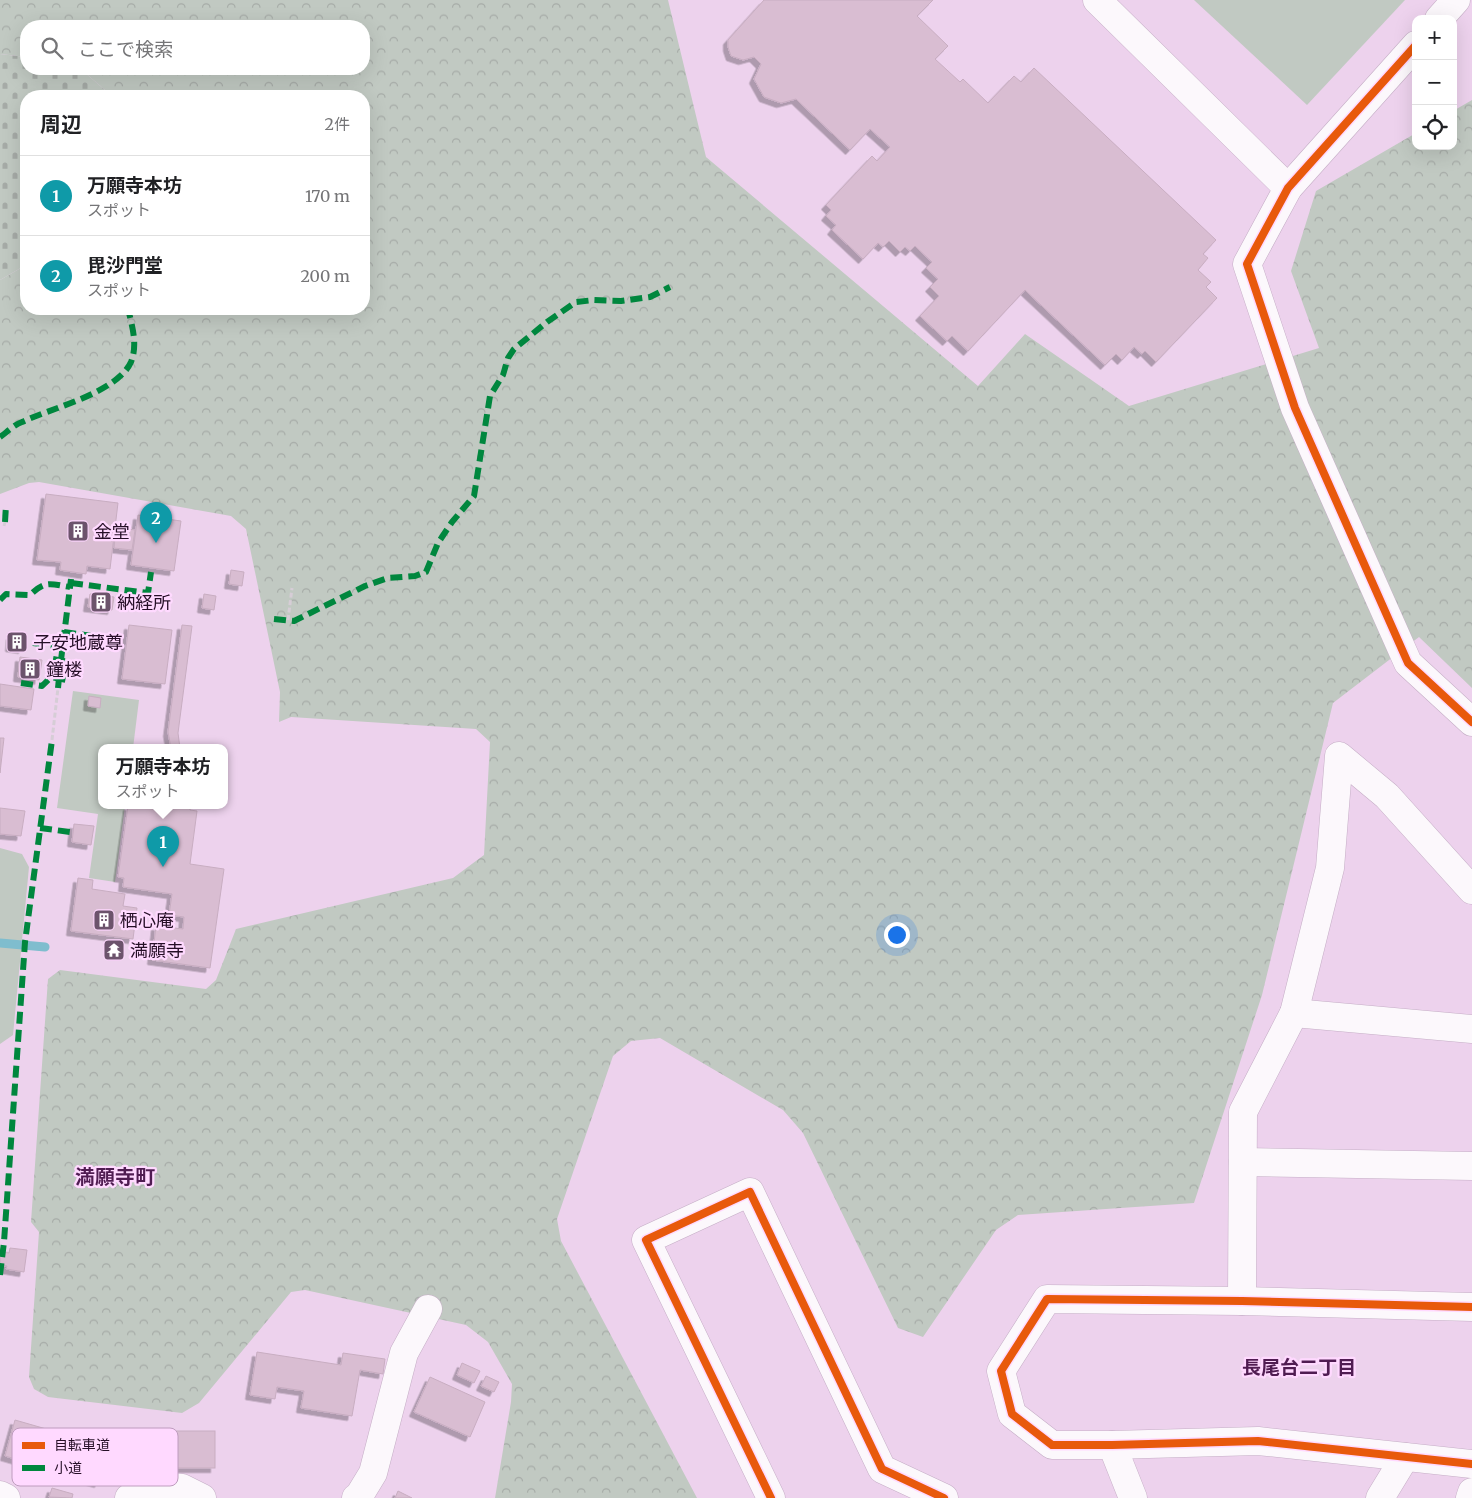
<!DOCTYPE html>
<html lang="ja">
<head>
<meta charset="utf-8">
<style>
  :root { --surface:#fff; --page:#f6f6f6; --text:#202124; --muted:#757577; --line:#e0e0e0; --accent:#b45309 }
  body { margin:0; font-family:Merriweather,"Noto Sans JP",serif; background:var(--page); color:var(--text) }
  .controls { position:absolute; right:15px; top:15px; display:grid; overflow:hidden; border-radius:10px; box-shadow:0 5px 20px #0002 }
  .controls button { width:45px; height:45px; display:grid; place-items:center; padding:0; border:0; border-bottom:1px solid var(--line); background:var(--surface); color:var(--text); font:25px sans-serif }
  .you { position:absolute; left:896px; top:934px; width:18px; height:18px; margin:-12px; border:4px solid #fff; border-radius:50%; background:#1a73e8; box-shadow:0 0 0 8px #1a73e833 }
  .badge { display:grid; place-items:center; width:32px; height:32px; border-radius:50%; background:var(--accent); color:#fff; font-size:16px; font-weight:700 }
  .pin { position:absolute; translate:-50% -41px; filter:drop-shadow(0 1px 2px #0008) }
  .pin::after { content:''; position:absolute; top:26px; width:18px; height:15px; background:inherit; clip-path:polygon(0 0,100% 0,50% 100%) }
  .popup { position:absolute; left:98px; top:744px; width:130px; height:65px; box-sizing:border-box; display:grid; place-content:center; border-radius:10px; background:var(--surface); filter:drop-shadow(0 1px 4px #0005); font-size:16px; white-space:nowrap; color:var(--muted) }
  .popup b { font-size:19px; color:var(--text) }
  .popup::after { content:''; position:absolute; left:50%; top:100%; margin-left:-10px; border:10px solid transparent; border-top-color:var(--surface) }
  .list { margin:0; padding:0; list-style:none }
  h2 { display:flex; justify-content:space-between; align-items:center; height:65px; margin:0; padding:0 20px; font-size:21px }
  h2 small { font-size:16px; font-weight:400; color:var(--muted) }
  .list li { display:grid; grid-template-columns:32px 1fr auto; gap:15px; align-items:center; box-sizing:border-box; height:80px; padding:0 20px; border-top:1px solid var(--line) }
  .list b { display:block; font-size:19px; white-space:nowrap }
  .list p { margin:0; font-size:16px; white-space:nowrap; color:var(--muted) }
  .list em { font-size:16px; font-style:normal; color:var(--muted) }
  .icon { flex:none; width:28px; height:28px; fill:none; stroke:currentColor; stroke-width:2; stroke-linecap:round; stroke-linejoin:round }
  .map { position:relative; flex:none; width:1472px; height:1498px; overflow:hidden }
  .search { position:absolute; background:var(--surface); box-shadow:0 5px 20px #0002; left:20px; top:20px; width:350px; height:55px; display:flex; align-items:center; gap:12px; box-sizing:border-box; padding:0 18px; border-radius:20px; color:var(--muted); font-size:19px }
  .panel { position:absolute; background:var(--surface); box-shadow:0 5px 20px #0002; left:20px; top:90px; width:350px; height:225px; border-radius:20px }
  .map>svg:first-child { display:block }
  .forest { fill:url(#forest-crowns) }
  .cemetery { fill:url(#cemetery-stones) }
  .green { fill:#c1c9c2 }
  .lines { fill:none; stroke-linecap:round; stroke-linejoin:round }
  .stream { stroke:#7fbdce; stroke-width:9 }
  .building { fill:#d9bdd2; stroke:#c8adc1; filter:url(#shadow) }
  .minor-casing { stroke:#c5aec6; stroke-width:29 }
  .path { stroke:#d6cdd6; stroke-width:3; stroke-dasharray:5 2.5; stroke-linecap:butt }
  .minor { stroke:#fcf8fc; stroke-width:28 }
  .quiet { stroke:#00873e; stroke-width:6; stroke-dasharray:12 6; stroke-linecap:butt }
  .cycleway-casing { stroke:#ffd9ff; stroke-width:11 }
  .cycleway { stroke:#e8590c; stroke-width:8 }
  .labels { text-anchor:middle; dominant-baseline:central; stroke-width:4.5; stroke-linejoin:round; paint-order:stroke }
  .poi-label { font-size:18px; fill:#260f27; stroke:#ffd9ff; text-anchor:start }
  .neighbourhood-label { font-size:19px; font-weight:bold; fill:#501c52; stroke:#ffd9ff }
  .quarter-label { font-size:20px; font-weight:bold; fill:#501c52; stroke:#ffd9ff }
  .key { fill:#ffd9ff; stroke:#be9cbe; stroke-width:1 }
  .key-label { font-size:14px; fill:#260f27 }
</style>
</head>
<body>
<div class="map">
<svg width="1472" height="1498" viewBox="0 0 1472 1498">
  <defs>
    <pattern id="forest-crowns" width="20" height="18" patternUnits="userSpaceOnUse" patternTransform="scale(1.25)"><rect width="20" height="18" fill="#c1c9c2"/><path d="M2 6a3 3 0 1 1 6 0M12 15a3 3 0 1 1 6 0" fill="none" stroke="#a6aba7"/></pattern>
    <pattern id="cemetery-stones" width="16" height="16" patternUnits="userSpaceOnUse" patternTransform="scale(1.25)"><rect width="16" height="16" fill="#c1c9c2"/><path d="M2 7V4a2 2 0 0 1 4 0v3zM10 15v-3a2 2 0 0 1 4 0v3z" fill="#a6aba7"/></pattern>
    <filter id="shadow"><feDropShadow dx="-4.5" dy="4.5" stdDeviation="0" flood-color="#0004"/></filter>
  </defs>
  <rect width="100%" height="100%" fill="#edd2ed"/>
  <path class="forest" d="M0,0h668l38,157 272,229 47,-52 104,72 190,-58 -28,-77 25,-80 100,-58v13h37v-35l19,-11v588l-53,-51 -86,66 -71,292 -68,208 -176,12 -22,15 -73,107 -25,-9 -95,-195 -20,-23 -123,-72 -29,3 -18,15 -56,163 4,22 136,257h-202l16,-96 1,-18 -24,-42 -22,-17 -161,-35 -14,2 -92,111 -17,10 -134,-16 -14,-8 -5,-12 10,-145 -8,-10 17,-243 12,-9 146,19 10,-9 20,-51 217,-51 31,-23 6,-113 -14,-13 -185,-12 -12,5 1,-30 -34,-163 -15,-13 -192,-34 -10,1 -29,11v-214l26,-15v44h338v-213h-252l-29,-25 -4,-2h285v-43h-338v31l-26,-3z"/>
  <path class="cemetery" d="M0,54l26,3v12h53l4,2 29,25h-86v169l-26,15z"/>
  <g class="green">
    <path d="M1194,0h211l-98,105z"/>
    <path d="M73,691l66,9 -6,48h-31v58h23l-10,76 -26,-4 9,-64 -41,-6z"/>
    <path d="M0,848l22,6 7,13 -16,168 -13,9z"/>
  </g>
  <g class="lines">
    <path class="stream" d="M0,943l45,4"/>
  </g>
  <g class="building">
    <path d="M764,0h169l-16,16 31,30 -13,13 25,23 3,-3 25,24 26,-27 7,6 13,-14 182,172 -13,14 5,4 -10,12 13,12 -5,5 11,11 -61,64 -11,-11 -3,3 -8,-7 -12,13 -6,-6 -11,11 -80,-75 -57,61 -16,-15 -5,5 -27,-25 19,-20 -9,-9 8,-8 -12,-11 6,-6 -17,-16 -5,5 -5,-4 -5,5 -11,-11 -6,6 -5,-4 -15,16 -31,-29 4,-5 -10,-9 5,-6 -5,-5 46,-49 5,5 13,-14 -20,-18 -20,21 -54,-51 -15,4 -17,-6 -10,-18 7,-15 -7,-7 -11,3 -12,-4 -3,-9v-7z"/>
    <path d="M46,494l72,9 -8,66 -23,-3 -1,8 -26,-4 1,-8 -24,-2z"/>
    <path d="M138,515l43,6 -7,50 -43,-6z"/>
    <path d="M116,527l19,3 -3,20 -18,-2z"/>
    <path d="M231,570l13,2 -2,14 -13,-2z"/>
    <path d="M90,594l24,3 -2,13 -24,-3z"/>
    <path d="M204,594l12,2 -2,14 -12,-2z"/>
    <path d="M129,625l43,5 -7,54 -43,-5z"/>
    <path d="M182,625l10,1 -14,107 2,15h-9l-3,-16z"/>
    <path d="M11,635l14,1 -2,13 -13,-2z"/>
    <path d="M20,657l22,3 -3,20 -21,-3z"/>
    <path d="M0,684l34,5 -3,21 -31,-4z"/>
    <path d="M89,696l12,2 -1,10 -12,-2z"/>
    <path d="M0,738h4l-4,35z"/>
    <path d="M128,806h62v4l7,1 -7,53 34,5 -14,99 -58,-8 4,-34 27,3 1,-12 -15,-2 3,-21 -49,-7 1,-9 -6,-1z"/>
    <path d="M0,808l25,3 -4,25 -21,-2z"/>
    <path d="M74,824l20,2 -3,19 -19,-3z"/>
    <path d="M78,878l15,2 -1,9 33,5 -2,12 14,2 -4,31 -62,-8z"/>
    <path d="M10,1248l17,2 -3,22 -18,-3 1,-3 -7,-1v-13l9,1z"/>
    <path d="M257,1352l84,13 2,-12 42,6 -2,15 -23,-4 -8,46 -51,-8 3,-17 -27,-4 -2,12 -25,-4z"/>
    <path d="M462,1363l18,8 -6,12 -17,-8z"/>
    <path d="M486,1376l13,6 -5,10 -13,-6z"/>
    <path d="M430,1377l55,25 -15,35 -56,-25z"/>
    <path d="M15,1420l94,27 -10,36 -94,-27z"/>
    <rect x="174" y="1431" width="41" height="37"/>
    <path d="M121,1432l26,5 -7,36 -25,-4z"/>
    <path d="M52,1488l21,6 -1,4 -23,-1z"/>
    <path d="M398,1491l14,7h-17z"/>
  </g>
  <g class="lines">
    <g class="minor-casing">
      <g id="minor">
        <path d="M1097,0l191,188"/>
        <path d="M1439,19l17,-19"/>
        <path d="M1416,45l-128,143 -41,76 48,144 113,255 64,59"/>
        <path d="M1294,1013l178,16"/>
        <path d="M1243,1162l229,4"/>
        <path d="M1242,1301l1,-189 51,-99 36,-145 9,-112 48,40 85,94"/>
        <path d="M1472,1307l-230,-6 -195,-2 -46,72 11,43 40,31h60l146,-4 214,23"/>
        <path d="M1112,1445l21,53"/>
        <path d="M0,1495l6,3"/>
        <path d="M129,1498l19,-13 34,3 20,10"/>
        <path d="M356,1498l3,-2 14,-23 31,-120 24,-44"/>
        <path d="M771,1498l-125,-258 104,-48 132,277 62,29"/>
        <path d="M1380,1498l25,-41"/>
        <path d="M1470,1498l2,-6"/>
      </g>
    </g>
    <g class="path">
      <path d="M4,526l1,-4"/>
      <path d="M288,620l4,-32"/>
      <path d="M52,740l6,-52"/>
    </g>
    <use href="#minor" class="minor"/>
    <g class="quiet">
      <path d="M0,437c7,-5 14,-12 22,-15 29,-14 95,-29 109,-60 7,-17 1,-37 -3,-53"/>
      <path d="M5,522l1,-17"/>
      <path d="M71,583l77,10 3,-21"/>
      <path d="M0,600l6,-6 24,1c16,-15 20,-11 40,-8"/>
      <path d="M274,619l20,2 71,-35 23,-8 27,-2 11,-4 12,-29 14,-21 22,-26 16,-100 13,-21 5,-17 6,-9 33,-27 29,-20 18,-2 27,1 29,-4 20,-10"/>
      <path d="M64,632l43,6"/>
      <path d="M33,643l29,4"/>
      <path d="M53,659l16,3 -2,18 -16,-3z"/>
      <path d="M61,660l10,-81"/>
      <path d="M21,683l21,3 9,-9"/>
      <path d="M58,688l1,-10"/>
      <path d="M40,828l30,4"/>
      <path d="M0,1275l4,-33 21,-300 27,-202"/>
    </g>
    <g class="cycleway-casing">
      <g id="cycleway">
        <path d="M1416,45l-128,143 -41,76 48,144 113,255 64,59"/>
        <path d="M1472,1307l-230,-6 -195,-2 -46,72 11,43 40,31h60l146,-4 214,23"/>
        <path d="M771,1498l-125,-258 104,-48 132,277 62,29"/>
      </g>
    </g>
    <use href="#cycleway" class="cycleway"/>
  </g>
  <defs>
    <g id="building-square" transform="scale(1.125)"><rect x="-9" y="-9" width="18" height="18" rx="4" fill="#6c536c" stroke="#ffd9ff"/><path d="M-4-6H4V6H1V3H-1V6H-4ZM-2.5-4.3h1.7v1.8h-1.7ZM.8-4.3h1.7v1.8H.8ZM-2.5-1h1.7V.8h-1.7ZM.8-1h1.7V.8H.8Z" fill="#fff"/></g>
    <g id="temple-square" transform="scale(1.125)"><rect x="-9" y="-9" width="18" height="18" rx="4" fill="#6c536c" stroke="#ffd9ff"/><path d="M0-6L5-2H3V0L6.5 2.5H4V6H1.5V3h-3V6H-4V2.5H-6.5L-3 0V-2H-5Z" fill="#fff"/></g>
  </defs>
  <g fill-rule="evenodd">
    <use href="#building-square" x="78" y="531"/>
    <use href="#building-square" x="101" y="602"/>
    <use href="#building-square" x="17" y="642"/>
    <use href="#building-square" x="30" y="669"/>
    <use href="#building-square" x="104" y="920"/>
    <use href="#temple-square" x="114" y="950"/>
  </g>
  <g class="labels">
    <g class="poi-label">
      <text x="94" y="531">金堂</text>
      <text x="117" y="602">納経所</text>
      <text x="33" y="642">子安地蔵尊</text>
      <text x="46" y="669">鐘楼</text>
      <text x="120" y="920">栖心庵</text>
      <text x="130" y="950">満願寺</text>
    </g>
    <g class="neighbourhood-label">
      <text x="1299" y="1367">長尾台二丁目</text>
    </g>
    <g class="quarter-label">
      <text x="115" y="1176">満願寺町</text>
    </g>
  </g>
  <rect x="12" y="1428" width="166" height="58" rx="8" class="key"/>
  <rect x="22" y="1442" width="23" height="7" fill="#e8590c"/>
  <rect x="22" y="1465" width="23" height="6" fill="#00873e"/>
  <g class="key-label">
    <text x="54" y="1450">自転車道</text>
    <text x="54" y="1473">小道</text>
  </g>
</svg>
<div class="controls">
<button>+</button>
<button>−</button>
<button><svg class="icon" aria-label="locate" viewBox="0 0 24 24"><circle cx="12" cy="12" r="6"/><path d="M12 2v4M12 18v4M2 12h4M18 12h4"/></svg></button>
</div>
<div class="you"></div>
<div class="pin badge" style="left:163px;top:867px;background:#0f9aa8">1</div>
<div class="popup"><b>万願寺本坊</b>スポット</div>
<div class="pin badge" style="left:156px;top:543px;background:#0f9aa8">2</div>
<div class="search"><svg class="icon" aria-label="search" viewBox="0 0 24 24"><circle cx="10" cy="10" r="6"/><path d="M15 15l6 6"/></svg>ここで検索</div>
<section class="panel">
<h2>周辺<small>2件</small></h2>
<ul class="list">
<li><span class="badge" style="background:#0f9aa8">1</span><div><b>万願寺本坊</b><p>スポット</p></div><em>170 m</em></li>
<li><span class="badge" style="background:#0f9aa8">2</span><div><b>毘沙門堂</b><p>スポット</p></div><em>200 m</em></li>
</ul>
</section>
</div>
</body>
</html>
